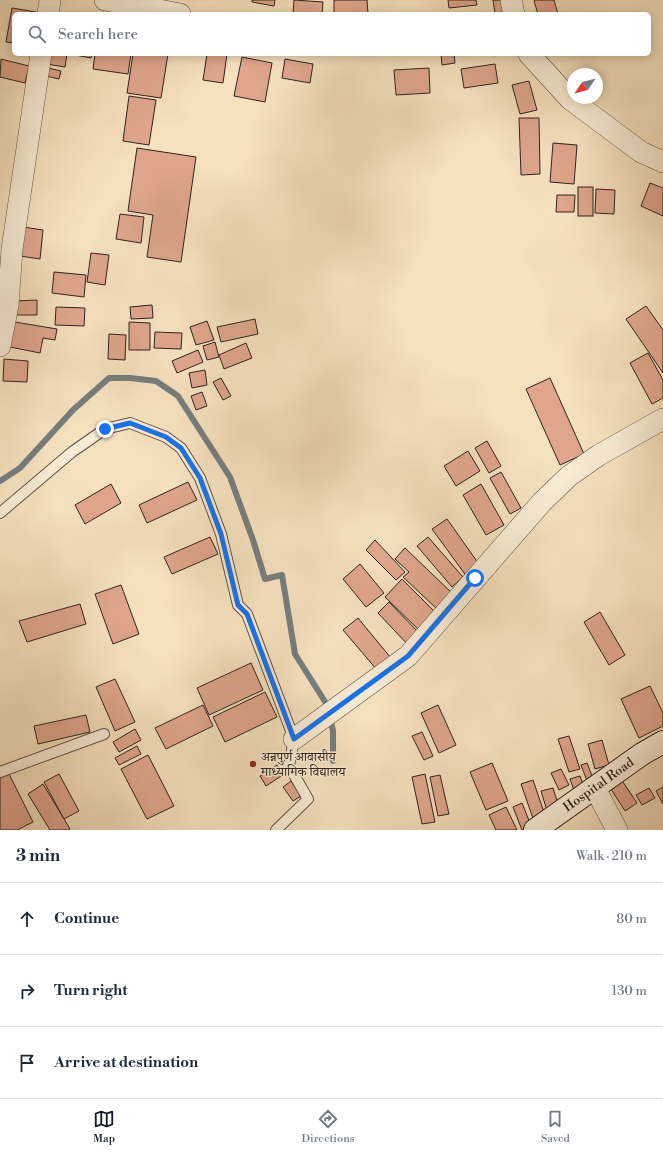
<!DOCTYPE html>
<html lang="en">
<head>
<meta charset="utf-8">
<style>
  :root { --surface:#fff; --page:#f6f6f7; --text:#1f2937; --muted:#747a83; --line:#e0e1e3; --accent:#111827 }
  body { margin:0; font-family:"Libre Bodoni","Noto Serif Devanagari",serif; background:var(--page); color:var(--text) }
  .compass { position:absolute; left:567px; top:68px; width:36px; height:36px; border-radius:50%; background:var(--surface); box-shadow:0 2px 10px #0003; rotate:235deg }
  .stop { position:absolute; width:12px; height:12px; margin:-9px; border:3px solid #1a73e8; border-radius:50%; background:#fff }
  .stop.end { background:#1a73e8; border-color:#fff; box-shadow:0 1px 4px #0008 }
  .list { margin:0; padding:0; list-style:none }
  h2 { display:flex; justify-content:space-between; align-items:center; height:52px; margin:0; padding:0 16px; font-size:17px }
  h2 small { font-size:13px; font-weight:400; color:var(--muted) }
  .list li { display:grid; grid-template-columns:26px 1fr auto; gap:12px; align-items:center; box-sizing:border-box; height:72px; padding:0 16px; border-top:1px solid var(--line) }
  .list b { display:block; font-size:15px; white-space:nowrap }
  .list em { font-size:13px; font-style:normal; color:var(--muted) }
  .icon { flex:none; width:22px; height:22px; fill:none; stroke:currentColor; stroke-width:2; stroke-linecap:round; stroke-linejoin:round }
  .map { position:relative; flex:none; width:663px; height:830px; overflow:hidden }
  .search { position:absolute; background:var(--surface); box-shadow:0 2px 10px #0003; left:12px; right:12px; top:12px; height:44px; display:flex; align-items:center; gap:10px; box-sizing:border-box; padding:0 14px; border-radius:6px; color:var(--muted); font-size:15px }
  .sheet { height:268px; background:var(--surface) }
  nav { display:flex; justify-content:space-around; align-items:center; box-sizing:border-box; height:56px; border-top:1px solid var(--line); background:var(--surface); font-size:11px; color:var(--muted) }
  nav a { display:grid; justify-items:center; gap:2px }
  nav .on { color:var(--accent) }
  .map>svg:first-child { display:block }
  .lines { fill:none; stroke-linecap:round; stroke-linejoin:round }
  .stream { stroke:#767e7e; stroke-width:6 }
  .building { fill:#dfa68d; stroke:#30231d }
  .lane-casing { stroke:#625246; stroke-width:12 }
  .street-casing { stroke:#625246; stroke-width:22 }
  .secondary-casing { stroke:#30231d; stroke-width:24 }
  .lane { stroke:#f9ecd5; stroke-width:10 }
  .street { stroke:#f9ecd5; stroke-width:21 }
  .secondary { stroke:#f9ecd5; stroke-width:22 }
  .route { stroke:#1a73e8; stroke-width:5 }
  .poi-dot { fill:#8f2418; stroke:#f9ecd5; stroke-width:1.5 }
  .labels { text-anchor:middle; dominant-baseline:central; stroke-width:3; stroke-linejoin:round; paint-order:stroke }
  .poi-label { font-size:13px; fill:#30231d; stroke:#f9ecd5; text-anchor:start }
  .street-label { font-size:13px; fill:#30231d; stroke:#f9ecd5 }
</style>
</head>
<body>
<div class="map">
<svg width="663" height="830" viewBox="0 0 663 830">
  <rect width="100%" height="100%" fill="#f6e1bf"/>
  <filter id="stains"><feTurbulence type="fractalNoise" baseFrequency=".005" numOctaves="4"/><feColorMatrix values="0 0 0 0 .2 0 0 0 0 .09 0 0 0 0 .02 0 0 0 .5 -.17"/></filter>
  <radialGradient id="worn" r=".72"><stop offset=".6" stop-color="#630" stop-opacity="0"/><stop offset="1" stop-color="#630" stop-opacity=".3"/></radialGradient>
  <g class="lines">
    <g class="stream">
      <path d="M0,481l20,-13 53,-58 36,-32h21l26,3 22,15 52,81 23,63 12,39 17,-4 13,79 34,54"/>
      <path d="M330,717l3,14v30"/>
    </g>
  </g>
  <g class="building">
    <path d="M252,0h23l-1,6 -22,-4z"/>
    <path d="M294,0l29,2 -1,12h-29z"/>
    <path d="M334,0h33l1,13 -34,1z"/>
    <path d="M448,0h28l1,5 -28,3z"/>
    <path d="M493,0h16l2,11 -16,2z"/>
    <path d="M535,0h19l4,14h-20l-4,-13z"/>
    <path d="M12,8l24,4v2h-22v29l-8,-1z"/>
    <path d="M43,54h24l-2,13 -24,-4z"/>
    <path d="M70,54h22l-1,4z"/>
    <path d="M95,54h36l-3,20 -35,-5z"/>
    <path d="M133,54h35l-7,44 -34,-5z"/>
    <path d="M207,54h20l-4,29 -20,-3z"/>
    <path d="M441,54h13l1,9 -13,2z"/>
    <path d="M242,57l30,6 -7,39 -31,-6z"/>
    <path d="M1,59l28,7 -4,17 -25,-6z"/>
    <path d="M285,59l28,5 -3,19 -28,-5z"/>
    <path d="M495,64l3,19 -34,5 -3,-19z"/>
    <path d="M48,68l13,3 -2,8 -13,-3z"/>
    <path d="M429,68l1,25 -34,2 -2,-25z"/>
    <path d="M529,81l8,29 -17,4 -8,-29z"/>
    <path d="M129,96l27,4 -7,45 -26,-4z"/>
    <path d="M519,118h20l1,56 -19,1z"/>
    <path d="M553,143l24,2 -3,39 -24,-2z"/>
    <path d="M137,148l59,9 -15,105 -34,-5 6,-42 -25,-4z"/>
    <path d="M650,183l13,5v28l-22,-10z"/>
    <rect x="578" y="187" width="15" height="29"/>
    <path d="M596,189l19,1 -1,24 -19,-1z"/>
    <path d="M557,195h18l-1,17h-18z"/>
    <path d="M120,214l24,3 -3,26 -25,-4z"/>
    <path d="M23,227l20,3 -3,29 -20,-3z"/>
    <path d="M91,253l18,2 -4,30 -18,-3z"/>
    <path d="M54,272l32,3 -2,22 -32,-4z"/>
    <path d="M37,300v15h-21l-1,-14z"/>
    <path d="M152,305l1,13 -22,1 -1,-12z"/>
    <path d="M646,306l17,24v43l-37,-54z"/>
    <path d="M56,307l29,1 -1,18 -29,-1z"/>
    <path d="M255,319l3,15 -37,8 -4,-15z"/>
    <path d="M9,321l48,8 -2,11 -12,-2 -3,15 -35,-7z"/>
    <path d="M207,321l7,19 -18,5 -6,-18z"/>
    <path d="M129,322l21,1v27h-21z"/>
    <path d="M155,332l27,1 -1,16 -27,-1z"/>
    <path d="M109,334l17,1 -1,25 -17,-1z"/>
    <path d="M215,342l4,15 -12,3 -4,-14z"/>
    <path d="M246,343l6,15 -28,11 -5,-14z"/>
    <path d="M198,350l5,12 -26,11 -5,-12z"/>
    <path d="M648,353l15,27v18l-11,6 -22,-41z"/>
    <path d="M4,359l24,2 -1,21 -24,-1z"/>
    <path d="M205,370l2,15 -15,3 -3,-15z"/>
    <path d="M221,378l10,18 -8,4 -10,-18z"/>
    <path d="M550,378l34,76 -24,11 -34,-76z"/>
    <path d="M202,392l5,14 -11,4 -5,-14z"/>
    <path d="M487,441l14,25 -12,7 -14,-25z"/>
    <path d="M468,451l12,20 -24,15 -12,-20z"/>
    <path d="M501,472l20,36 -11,6 -20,-36z"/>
    <path d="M188,482l9,18 -50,23 -8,-18z"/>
    <path d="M111,484l10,19 -36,21 -10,-19z"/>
    <path d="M481,484l23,41 -18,10 -23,-40z"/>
    <path d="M447,519l34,48 -14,10 -35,-48z"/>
    <path d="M210,537l8,17 -46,20 -8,-17z"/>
    <path d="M428,537l35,40 -11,10 -35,-41z"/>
    <path d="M375,540l30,32 -9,8 -30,-30z"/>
    <path d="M405,548l48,46 -15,16 -35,-33 6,-5 -14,-13z"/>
    <path d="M360,564l24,29 -18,14 -23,-28z"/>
    <path d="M402,579l37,37 -17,17 -37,-36z"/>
    <path d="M121,585l18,49 -26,10 -18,-50z"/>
    <path d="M389,602l33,34 -12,11 -32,-34z"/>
    <path d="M80,604l6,20 -59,18 -8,-21z"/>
    <path d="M600,612l25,43 -16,10 -25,-43z"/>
    <path d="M358,618l33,40 -14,12 -34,-40z"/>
    <path d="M251,663l12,27 -54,25 -12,-27z"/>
    <path d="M115,679l20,43 -20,9 -19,-44z"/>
    <path d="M650,686l13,27v13l-24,12 -18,-39z"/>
    <path d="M265,692l12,25 -52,25 -12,-25z"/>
    <path d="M203,705l10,21 -47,23 -11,-21z"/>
    <path d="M438,705l18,40 -17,8 -18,-40z"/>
    <path d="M86,715l4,17 -52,12 -4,-18z"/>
    <path d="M135,729l6,11 -22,12 -6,-10z"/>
    <path d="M422,732l11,24 -9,4 -12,-24z"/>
    <path d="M569,736l11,33 -11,3 -11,-33z"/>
    <path d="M602,740l7,25 -14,4 -7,-25z"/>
    <path d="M137,746l4,8 -22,11 -4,-7z"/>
    <path d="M148,755l26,51 -27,13 -26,-50z"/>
    <path d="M492,763l16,38 -22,9 -16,-38z"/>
    <path d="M587,763l8,21 -6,2 -8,-21z"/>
    <path d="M277,765l6,10 -17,11 -6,-10z"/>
    <path d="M561,769l8,16 -10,5 -8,-17z"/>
    <path d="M8,772l25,50 -16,8h-17v-54z"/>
    <path d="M59,774l20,37 -15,8 -20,-37z"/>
    <path d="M425,774l10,48 -13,2 -10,-47z"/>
    <path d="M440,775l9,39 -11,2 -8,-39z"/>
    <path d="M580,776l5,14 -10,3 -5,-14z"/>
    <path d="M621,779l16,24 -12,8 -16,-25z"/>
    <path d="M533,780l14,41 -12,3 -14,-40z"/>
    <path d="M291,781l10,15 -8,5 -10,-14z"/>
    <path d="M43,784l27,45 -2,1h-18l-22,-36z"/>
    <path d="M663,787v17l-7,-13z"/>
    <path d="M553,788l7,22 -12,4 -7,-23z"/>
    <path d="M649,788l6,10 -13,7 -6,-10z"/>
    <path d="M522,803l10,25 -4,2h-6l-9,-23z"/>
    <path d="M506,807l11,23h-21l-7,-15z"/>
  </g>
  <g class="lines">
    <g class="lane-casing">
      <g id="lane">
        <path d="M0,513l72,-61 33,-23 25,-6 36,14 15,11 19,30 21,56 17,71 9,9 47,125 -5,27 19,33 -32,31"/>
        <path d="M0,772l104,-38"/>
      </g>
    </g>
    <g class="street-casing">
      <g id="street">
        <path d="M105,0l75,14"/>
        <path d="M511,0l3,14"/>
        <path d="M48,14l2,-14"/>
        <path d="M529,54l41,45 71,53 22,10"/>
        <path d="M0,346l8,-41 4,-56 29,-195"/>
        <path d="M294,739l114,-83 134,-154 27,-26 30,-21 64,-36"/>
        <path d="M595,788l22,42"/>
      </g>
    </g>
    <g class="secondary-casing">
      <g id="secondary">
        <path id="s1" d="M535,830l107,-76 21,-12"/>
      </g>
    </g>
    <use href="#lane" class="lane"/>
    <use href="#street" class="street"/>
    <use href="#secondary" class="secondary"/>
  </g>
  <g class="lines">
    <path class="route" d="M105,429l25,-6 36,14 15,11 19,30 21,56 17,71 9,9 47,125 114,-83 67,-78"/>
  </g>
  <circle class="poi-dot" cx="253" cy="764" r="4"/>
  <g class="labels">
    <g class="poi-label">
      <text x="261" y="757">अन्नपुर्ण आवासीय<tspan x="261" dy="15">माध्यामिक विद्यालय</tspan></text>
    </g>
    <g class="street-label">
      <text stroke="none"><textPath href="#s1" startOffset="78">Hospital Road</textPath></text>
    </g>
  </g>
  <rect width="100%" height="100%" filter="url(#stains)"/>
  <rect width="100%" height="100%" fill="url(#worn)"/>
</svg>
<svg class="compass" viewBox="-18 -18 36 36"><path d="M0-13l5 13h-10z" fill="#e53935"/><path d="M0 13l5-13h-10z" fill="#747a83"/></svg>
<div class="stop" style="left:475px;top:578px"></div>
<div class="stop end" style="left:105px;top:429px"></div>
<div class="search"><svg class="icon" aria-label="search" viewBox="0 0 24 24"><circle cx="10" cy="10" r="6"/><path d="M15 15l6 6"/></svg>Search here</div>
</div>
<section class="sheet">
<h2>3 min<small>Walk · 210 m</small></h2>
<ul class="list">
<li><svg class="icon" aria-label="ahead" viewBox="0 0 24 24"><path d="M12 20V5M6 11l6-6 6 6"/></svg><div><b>Continue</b></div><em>80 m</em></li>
<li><svg class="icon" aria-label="right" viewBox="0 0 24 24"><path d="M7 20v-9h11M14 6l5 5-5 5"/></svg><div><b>Turn right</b></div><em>130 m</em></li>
<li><svg class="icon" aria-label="arrive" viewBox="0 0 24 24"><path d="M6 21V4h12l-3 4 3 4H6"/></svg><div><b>Arrive at destination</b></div></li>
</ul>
</section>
<nav>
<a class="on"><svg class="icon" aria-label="map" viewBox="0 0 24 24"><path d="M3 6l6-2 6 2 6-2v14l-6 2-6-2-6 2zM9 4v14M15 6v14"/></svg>Map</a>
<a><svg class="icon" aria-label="directions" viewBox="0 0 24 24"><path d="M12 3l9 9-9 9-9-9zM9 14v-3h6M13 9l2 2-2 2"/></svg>Directions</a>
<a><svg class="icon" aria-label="saved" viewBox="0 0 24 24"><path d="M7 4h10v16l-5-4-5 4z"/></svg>Saved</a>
</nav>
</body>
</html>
